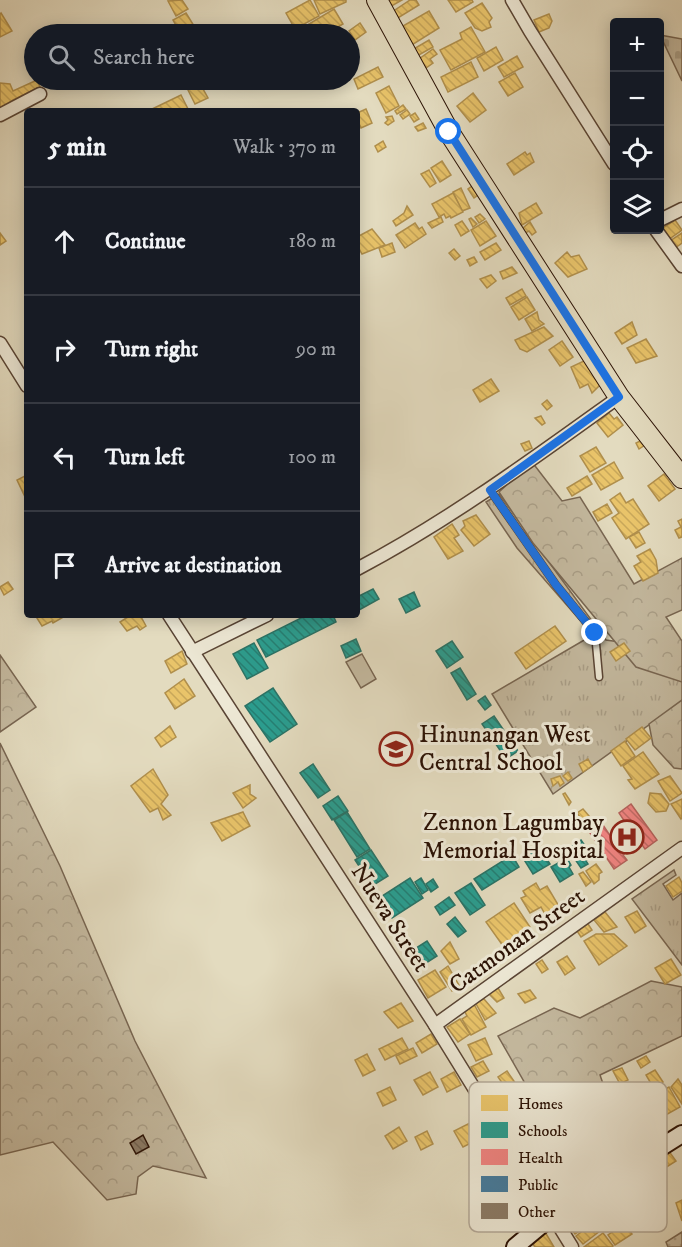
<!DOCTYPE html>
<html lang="en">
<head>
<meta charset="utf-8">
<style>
  :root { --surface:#171b24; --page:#20242c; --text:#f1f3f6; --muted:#9ea1a6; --line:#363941 }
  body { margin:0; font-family:"IM FELL DW Pica",serif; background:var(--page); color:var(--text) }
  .controls { position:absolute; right:18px; top:18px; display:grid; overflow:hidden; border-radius:6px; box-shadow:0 3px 15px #0003 }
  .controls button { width:54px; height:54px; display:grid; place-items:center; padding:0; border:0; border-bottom:2px solid var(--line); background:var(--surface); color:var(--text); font:30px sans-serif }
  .stop { position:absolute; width:18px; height:18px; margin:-14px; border:4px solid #1a73e8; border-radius:50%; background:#fff }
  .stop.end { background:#1a73e8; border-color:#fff; box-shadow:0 2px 6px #0008 }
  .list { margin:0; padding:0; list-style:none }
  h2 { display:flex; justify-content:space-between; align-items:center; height:78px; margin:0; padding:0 24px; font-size:26px }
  h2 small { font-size:20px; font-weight:400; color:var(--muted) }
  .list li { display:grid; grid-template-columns:39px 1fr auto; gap:18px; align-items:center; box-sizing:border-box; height:108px; padding:0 24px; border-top:2px solid var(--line) }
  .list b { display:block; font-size:22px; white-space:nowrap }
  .list em { font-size:20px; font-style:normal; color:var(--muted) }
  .icon { flex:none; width:33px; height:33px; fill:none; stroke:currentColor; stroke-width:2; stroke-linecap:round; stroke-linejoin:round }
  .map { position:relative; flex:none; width:682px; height:1247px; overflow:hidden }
  .search { position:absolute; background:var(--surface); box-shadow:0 3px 15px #0003; left:24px; top:24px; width:336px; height:66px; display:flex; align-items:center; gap:15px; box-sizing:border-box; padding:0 21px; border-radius:33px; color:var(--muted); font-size:22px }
  .panel { position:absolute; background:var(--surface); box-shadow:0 3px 15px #0003; left:24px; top:108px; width:336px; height:510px; border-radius:6px }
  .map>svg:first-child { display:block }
  .grass { fill:url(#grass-tufts); stroke:#786652; stroke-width:1.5 }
  .forest { fill:url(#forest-crowns); stroke:#786652; stroke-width:1.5 }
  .cemetery { fill:url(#cemetery-stones); stroke:#786652; stroke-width:1.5 }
  .park { fill:url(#park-dots); stroke:#786652; stroke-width:1.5 }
  .pitch { fill:#c4b99f; stroke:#786652; stroke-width:1.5 }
  .homes { fill:url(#homes-back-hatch); stroke:#b08f4c; stroke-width:1.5 }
  .schools { fill:url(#schools-back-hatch); stroke:#2a7366; stroke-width:1.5 }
  .health { fill:url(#health-back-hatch); stroke:#b6625c; stroke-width:1.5 }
  .building { fill:url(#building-back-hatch); stroke:#2b1205; stroke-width:1.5 }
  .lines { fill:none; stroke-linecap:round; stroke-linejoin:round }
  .lane-casing { stroke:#594434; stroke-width:9 }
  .street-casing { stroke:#594434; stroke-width:15 }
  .secondary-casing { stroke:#2b1205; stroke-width:20 }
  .primary-casing { stroke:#2b1205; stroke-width:22 }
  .lane { stroke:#ede8d5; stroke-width:6 }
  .street { stroke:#ede8d5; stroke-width:12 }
  .secondary { stroke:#ede8d5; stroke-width:16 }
  .primary { stroke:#e3dbbf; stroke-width:20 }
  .route { stroke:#1a73e8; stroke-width:8 }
  .labels { text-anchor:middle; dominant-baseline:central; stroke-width:6; stroke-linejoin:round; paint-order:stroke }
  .poi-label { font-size:24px; fill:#2b1205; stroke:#ede8d5; text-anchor:start }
  .street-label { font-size:24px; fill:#2b1205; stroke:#ede8d5 }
  .key { fill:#ede8d5; stroke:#b3a897; stroke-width:1.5 }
  .key-label { font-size:16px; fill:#2b1205 }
</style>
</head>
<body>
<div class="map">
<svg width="682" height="1247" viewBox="0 0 682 1247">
  <defs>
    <pattern id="grass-tufts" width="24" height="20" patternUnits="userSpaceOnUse" patternTransform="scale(1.5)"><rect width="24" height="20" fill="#c4b99f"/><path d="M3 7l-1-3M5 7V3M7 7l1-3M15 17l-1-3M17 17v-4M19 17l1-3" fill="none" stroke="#a99e87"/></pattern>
    <pattern id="forest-crowns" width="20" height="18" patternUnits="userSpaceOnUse" patternTransform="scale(1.5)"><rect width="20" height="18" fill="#c4b99f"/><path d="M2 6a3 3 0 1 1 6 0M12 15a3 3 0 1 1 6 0" fill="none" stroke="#a99e87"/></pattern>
    <pattern id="cemetery-stones" width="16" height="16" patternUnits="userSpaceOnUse" patternTransform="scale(1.5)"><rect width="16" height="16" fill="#c4b99f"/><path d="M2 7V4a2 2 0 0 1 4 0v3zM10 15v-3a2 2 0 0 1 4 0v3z" fill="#a99e87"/></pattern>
    <pattern id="park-dots" width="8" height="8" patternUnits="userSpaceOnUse" patternTransform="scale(1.5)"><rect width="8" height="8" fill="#c4b99f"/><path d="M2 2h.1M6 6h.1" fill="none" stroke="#a99e87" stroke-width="1.8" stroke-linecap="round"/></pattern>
    <pattern id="homes-back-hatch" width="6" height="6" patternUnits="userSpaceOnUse" patternTransform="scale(1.5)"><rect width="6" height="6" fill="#e9c46a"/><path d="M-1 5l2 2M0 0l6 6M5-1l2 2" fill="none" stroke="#c8a75a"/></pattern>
    <pattern id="schools-back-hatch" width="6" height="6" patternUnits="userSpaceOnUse" patternTransform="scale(1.5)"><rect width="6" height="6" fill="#2a9d8f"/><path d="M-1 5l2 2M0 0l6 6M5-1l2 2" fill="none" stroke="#247f73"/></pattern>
    <pattern id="health-back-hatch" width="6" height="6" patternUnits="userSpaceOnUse" patternTransform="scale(1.5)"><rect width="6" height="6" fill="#f28482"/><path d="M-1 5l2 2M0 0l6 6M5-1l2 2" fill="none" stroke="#c46b68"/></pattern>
    <pattern id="building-back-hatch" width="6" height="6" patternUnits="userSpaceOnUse" patternTransform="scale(1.5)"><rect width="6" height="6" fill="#8b7b66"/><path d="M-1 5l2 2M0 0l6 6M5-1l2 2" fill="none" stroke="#726352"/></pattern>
  </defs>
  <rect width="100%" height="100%" fill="#e3dbbf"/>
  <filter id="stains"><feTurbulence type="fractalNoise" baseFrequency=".00333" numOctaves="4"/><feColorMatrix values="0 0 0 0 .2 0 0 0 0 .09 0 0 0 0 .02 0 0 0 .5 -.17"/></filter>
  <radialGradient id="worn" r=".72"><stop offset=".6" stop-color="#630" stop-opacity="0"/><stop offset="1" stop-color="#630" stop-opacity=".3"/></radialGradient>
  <g class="grass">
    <path d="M499,494l107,146 56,8 20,20v33l-129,93 -61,-100 94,-55 -1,-13 -68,-78 -31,-46z"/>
    <path d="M674,870l2,5 -13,9 10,16 9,-7v72l-50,-66z"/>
  </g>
  <g class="forest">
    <path d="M532,462l30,39 18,-4 54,87 48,-26v52l-16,7 16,24v41l-46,-15 -103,-124 -34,-51z"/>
    <path d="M0,655l36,52 -36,25z"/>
    <path d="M682,700v69l-8,-1 -21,-23 -4,-21z"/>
    <path d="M0,743l60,123 75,175 71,137 -53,-12 -15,11 -2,17 -29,6 -54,-58 -53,13z"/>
    <path d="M651,981l31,6v49l-82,39 12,35 -13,15 -13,-42 -32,9 -3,-9 -21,9 -32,-56 56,-28 26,10z"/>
  </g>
  <path class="cemetery" d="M660,35l22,4v42z"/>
  <path class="park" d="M682,1232v15h-14l-2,-5z"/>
  <path class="pitch" d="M362,654l14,25 -15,9 -15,-26z"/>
  <g class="homes">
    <path d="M182,0l6,9 -12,7 -8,-15z"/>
    <path d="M310,0l9,16 -24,13 -9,-16z"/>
    <path d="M314,0h32v2l-26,12z"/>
    <path d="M383,0h19l-14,8z"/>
    <path d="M410,0h6l3,5 -26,16 -4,-7z"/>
    <path d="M448,0h24l1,2 -17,10z"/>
    <path d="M482,3l10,15 -3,4 2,5 -9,4 -7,-3 -10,-15z"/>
    <path d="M334,9l9,15 -17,10h-10l-7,-10z"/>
    <path d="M429,11l10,17 -32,20 -11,-18z"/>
    <path d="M1,13l11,18 -12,6v-23z"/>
    <path d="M186,13l13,21h-18l-8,-14z"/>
    <path d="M549,14l3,7 -3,7 -10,4 -5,-12z"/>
    <path d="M360,23l6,9 -11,8 -6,-9z"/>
    <path d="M471,27l14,25 -34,18 -11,-20 22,-11 -2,-6z"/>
    <path d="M429,40l4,7 -16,9 -5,-6z"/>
    <path d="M496,47l7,13 -19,11 -7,-13z"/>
    <path d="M433,49l4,5 -7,5 3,4 -7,5 -7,-9z"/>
    <path d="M517,56l6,11 -19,10 -6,-10z"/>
    <path d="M471,62l7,15 -30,15 -7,-15z"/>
    <path d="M378,67l5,10 -25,12 -4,-10z"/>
    <path d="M515,73l8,14 -15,9 -9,-14z"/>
    <path d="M37,80l3,7 -27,13 -13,9v-26l10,1 3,7z"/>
    <path d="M183,80h15l10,18 -13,6z"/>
    <path d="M237,80l2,4 -10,5 -5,-5z"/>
    <path d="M389,86l10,20 -13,7 -10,-20z"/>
    <path d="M473,93l13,17 -16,12 -13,-16z"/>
    <path d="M181,95l7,14 -4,2h-36z"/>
    <path d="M403,105l3,4 -9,5 -2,-3z"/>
    <path d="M366,109l6,14 -11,5 -4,-9v-6z"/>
    <path d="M407,110l3,4 -7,5 -3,-4z"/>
    <path d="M415,113l4,6 -5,3 -4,-6z"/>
    <path d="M392,116l2,5 -6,4 -3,-2 3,-3 -2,-3z"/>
    <path d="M423,123l3,5 -8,3 -3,-4z"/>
    <path d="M383,141l3,6 -8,5 -3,-6z"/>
    <path d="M525,152l2,3 3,-2 4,9 -20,13 -7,-11z"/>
    <path d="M442,161l9,14 -11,7 -9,-14z"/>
    <path d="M429,170l7,13 -6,4 -9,-13z"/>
    <path d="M472,186l6,9 -4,3 -6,-9z"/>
    <path d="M461,188l9,20 -8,3 -9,-19z"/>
    <path d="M453,193l10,19 -12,6 -1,-2 -4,2 -2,-4 -5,3 -7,-13z"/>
    <path d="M536,203l6,10 -20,12 -3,-12z"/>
    <path d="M407,206l6,9 -17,11 -3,-5 11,-8z"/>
    <path d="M480,214l5,5 -6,4 -4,-6z"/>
    <path d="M441,217l2,5 -11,6 -4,-5z"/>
    <path d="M471,218l6,6 -4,3 -4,-8z"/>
    <path d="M675,220l7,10 -14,10 -7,-11z"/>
    <path d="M462,221l7,10 -8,5 -6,-11z"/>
    <path d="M486,221l10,15 -16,10 -9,-16z"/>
    <path d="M530,222l6,10 -4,3 -3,-4 -4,2 -2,-5z"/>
    <path d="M415,223l4,6 3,-2 4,7 -21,14 -9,-13z"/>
    <path d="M372,229l13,16 -23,9 -5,-9v-8z"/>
    <path d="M0,233l6,8 -6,4z"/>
    <path d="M682,233v10l-7,5 -5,-7z"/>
    <path d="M392,243l3,9 -13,5 -3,-9z"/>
    <path d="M496,243l5,7 -16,10 -5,-8z"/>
    <path d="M454,249l6,7 -5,4 -6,-7z"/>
    <path d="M567,252l4,5 8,-2 8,14 -19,8 -13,-14z"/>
    <path d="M474,257l3,5 -7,4 -3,-6z"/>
    <path d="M512,267l5,6 -14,6 -3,-7z"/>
    <path d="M491,275l5,6 -9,7 -7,-9z"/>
    <path d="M522,289l4,7 -16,9 -4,-7z"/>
    <path d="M527,297l8,13 -16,10 -8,-13z"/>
    <path d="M537,312l2,8 5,4 -12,7 -7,-12z"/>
    <path d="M632,322l5,13 -15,9 -7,-11z"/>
    <path d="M544,327l9,9 -26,16 -7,-3 -5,-9z"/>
    <path d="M646,339l11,17 -21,7 -9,-15z"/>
    <path d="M562,341l11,16 -13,9 -11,-16z"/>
    <path d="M586,360l9,18 1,-2 4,9 -8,8 -4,-9 -8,4 -9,-21z"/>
    <path d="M491,379l8,12 -19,11 -7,-12z"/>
    <path d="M547,400l5,6 -5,4 -5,-6z"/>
    <path d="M609,413l5,6 3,-2 6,8 -15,12 -11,-14z"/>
    <path d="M541,416l4,7 -3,2 -7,-7z"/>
    <path d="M642,440l3,5 -6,4 -3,-6z"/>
    <path d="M529,441l3,7 -7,3 -4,-7z"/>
    <path d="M596,447l10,16 -16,9 -10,-16z"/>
    <path d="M614,462l9,16 -22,12 -9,-15z"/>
    <path d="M664,474l11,15 -16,12 -11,-15z"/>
    <path d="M27,475v23l-1,1 -9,-19z"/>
    <path d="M587,476l5,8 -20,12 -5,-8z"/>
    <path d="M620,493l6,10 7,-4 16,25 -23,15 -14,-21 7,-5 -9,-13z"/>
    <path d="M607,504l5,9 -14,8 -5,-9z"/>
    <path d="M476,515l14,19 -16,12 -13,-16 4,-4 -2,-5z"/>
    <path d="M682,519v18l-3,1 -4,-8 6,-3 -3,-6z"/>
    <path d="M452,524l7,11 -5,3 9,13 -15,8 -14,-22z"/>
    <path d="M639,532l6,11 -9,5 -7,-11z"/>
    <path d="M650,549l6,11 2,13 -15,8 -9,-15 7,-4 -4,-6z"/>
    <path d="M8,582l5,7 -9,6 -4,-8z"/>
    <path d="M35,615h32l-14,8 -1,-2 -10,5z"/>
    <path d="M131,615h9l6,11 -6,4 -3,-4 -10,5 -7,-9z"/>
    <path d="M555,626l11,15 -40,28 -11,-16z"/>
    <path d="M624,643l6,8 -14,10 -6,-9z"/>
    <path d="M182,651l5,13 -16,9 -6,-12z"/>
    <path d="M184,679l11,17 -20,13 -10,-16z"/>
    <path d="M170,726l6,11 -15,10 -6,-9z"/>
    <path d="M642,727l9,11 -16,12 -9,-11z"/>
    <path d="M625,741l10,15 -14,10 -10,-15z"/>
    <path d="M643,752l16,22 -24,15 -7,-9 4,-1 -9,-13z"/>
    <path d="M588,759l4,7 -9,6 -4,-8z"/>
    <path d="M153,769l15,26 -7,9 10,11 -8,5 -5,-12 -8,4 -19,-26z"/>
    <path d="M568,772l4,6 -4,3 -5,-5z"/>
    <path d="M560,776l4,7 -4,3 -2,-4 -5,4 -2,-7z"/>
    <path d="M670,776l12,17 -12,8 -12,-20z"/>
    <path d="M250,785v9l6,4 -13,10 -10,-15z"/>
    <path d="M565,793l6,9 -2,3 -6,-11z"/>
    <path d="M650,793l11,1 8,10 -3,7 -10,1 -8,-9z"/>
    <path d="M682,799v19l-1,1 -10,-15z"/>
    <path d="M583,809l6,7 -6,5 -6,-8z"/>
    <path d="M243,812l7,14 -28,15 -11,-18z"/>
    <path d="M596,864l6,8 -3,2v6l-5,4 -8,-13z"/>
    <path d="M583,872l8,10 -5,4 -7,-12z"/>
    <path d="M679,877l3,6v8l-9,6 -7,-11z"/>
    <path d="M536,883l4,7 7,-4 13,22 -14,8 -5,-9 -11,6 -9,-15 5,-2 -3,-5z"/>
    <path d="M514,903l16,24 -27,19 -17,-24z"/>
    <path d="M637,911l9,15 -11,7 -10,-16z"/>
    <path d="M605,912l12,15 -13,5 -10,-12z"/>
    <path d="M586,921l6,9 -11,7 -6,-9z"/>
    <path d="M596,934h18l13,12 -28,19 -15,-24z"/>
    <path d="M450,942l9,17 -9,5 -9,-13z"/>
    <path d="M567,956l8,12 -10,7 -8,-13z"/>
    <path d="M671,959l10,16 -16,9 -10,-16z"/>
    <path d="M542,960l6,9 -6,4 -6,-9z"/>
    <path d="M448,966l12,21 -8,4 -12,-19z"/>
    <path d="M435,970l11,17 -18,11 -10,-18z"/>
    <path d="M498,988l6,10 -7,4 -9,-9z"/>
    <path d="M530,990l6,8 -11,5 -7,-9z"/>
    <path d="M484,999l12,14 -11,7 -10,-18z"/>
    <path d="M473,1002l13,25 -15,8 -9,-16 5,-3 -4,-8z"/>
    <path d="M401,1003l12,18 -15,7 -14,-16z"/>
    <path d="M460,1019l10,15 -12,8 -11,-15z"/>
    <path d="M431,1034l6,10 -15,9 -6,-10z"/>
    <path d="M402,1038l6,11 -23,11 -6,-11z"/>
    <path d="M485,1038l7,16 -16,7 -8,-16z"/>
    <path d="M413,1048l4,8 -17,8 -4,-8z"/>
    <path d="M367,1054l8,16 -12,6 -8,-16z"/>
    <path d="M646,1056l4,6 -9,6 -4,-7z"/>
    <path d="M483,1061l6,10 -12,6 -6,-10z"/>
    <path d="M622,1068l6,12 -8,4 -7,-13z"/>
    <path d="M655,1070l8,12 -10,5 -7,-12z"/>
    <path d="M507,1071l9,13 -9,6 -9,-13z"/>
    <path d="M430,1072l8,15 -15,8 -9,-15z"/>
    <path d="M454,1072l7,13 -14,7 -6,-13z"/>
    <path d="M678,1079l4,6v19l-11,-17z"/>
    <path d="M390,1087l6,13 -13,6 -6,-13z"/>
    <path d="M669,1087l11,20 -16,9 -11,-20z"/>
    <path d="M470,1123l2,3 4,-3 7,14 -20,10 -9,-16z"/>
    <path d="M399,1127l8,14 -14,8 -8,-13z"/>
    <path d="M427,1131l6,13 -12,6 -6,-13z"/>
    <path d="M668,1150l8,11 -11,7 -8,-11z"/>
    <path d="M682,1200v21l-6,-18z"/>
    <path d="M583,1212l8,11 -16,11 -8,-11z"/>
    <path d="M593,1223l7,8 -17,13 -7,-8z"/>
    <path d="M625,1223l7,11 -17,11 -7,-10z"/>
    <path d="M545,1232l9,15h-19l-4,-5z"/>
    <path d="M603,1233l10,13 -1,1h-28z"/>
  </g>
  <g class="schools">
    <path d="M373,589l6,10 -20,11 -2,-13z"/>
    <path d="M414,592l6,14 -14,7 -7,-14z"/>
    <path d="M307,615h26l3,7 -70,35 -9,-17z"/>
    <path d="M356,639l5,12 -15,7 -5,-12z"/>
    <path d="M452,641l11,16 -16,11 -11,-17z"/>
    <path d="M254,643l14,25 -21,11 -14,-25z"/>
    <path d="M460,668l16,26 -9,6 -16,-27z"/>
    <path d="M273,688l24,36 -27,18 -25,-36z"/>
    <path d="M485,696l6,9 -6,5 -7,-9z"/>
    <path d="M494,716l24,35 -12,8 -24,-35z"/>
    <path d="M313,764l17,26 -12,8 -18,-25z"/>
    <path d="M338,796l10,15 -16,9 -9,-14z"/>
    <path d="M347,812l23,37 -13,8 -23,-37z"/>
    <path d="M581,840l11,16 -6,5 2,3 -7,4 -13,-19z"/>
    <path d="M540,848l10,16 -17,10 -10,-16z"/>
    <path d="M371,850l17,26 -16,10 -17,-26z"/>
    <path d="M512,855l7,12 -37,23 -8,-11z"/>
    <path d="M567,858l4,7 -2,2 4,7 -13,8 -9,-15z"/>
    <path d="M410,878l13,20 -31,20 -13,-20z"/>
    <path d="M421,878l7,12 -6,4 -7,-12z"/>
    <path d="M433,879l5,8 -7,5 -5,-8z"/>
    <path d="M471,883l14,22 -15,10 -15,-22z"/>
    <path d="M449,897l6,8 -15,10 -5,-8z"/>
    <path d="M455,917l11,14 -8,6 -11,-13z"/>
    <path d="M427,941l10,15 -14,9 -10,-15z"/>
  </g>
  <path class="health" d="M631,804l26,36 -12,9 -5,-7 -17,13 4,5 -13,9 -24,-36 13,-8 10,15 16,-12 -10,-15z"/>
  <path class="building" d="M143,1135l6,12 -13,7 -6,-11z"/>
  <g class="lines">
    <g class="lane-casing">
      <path id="lane" d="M490,490l66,95 39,48 4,44"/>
    </g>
    <g class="street-casing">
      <g id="street">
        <path d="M512,0l18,31 84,133"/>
        <path d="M0,115l40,-21"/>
        <path d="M660,220l22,-11"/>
        <path d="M656,230l26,36"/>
        <path d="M0,343l27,43"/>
        <path d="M357,569c93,-49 177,-111 262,-172"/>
        <path d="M169,615l266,410 137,222"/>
        <path d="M192,652l75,-37"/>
        <path d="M435,1025l247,-177"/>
      </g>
    </g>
    <g class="secondary-casing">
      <path id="secondary" d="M515,1247l37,-31 130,-82"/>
    </g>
    <g class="primary-casing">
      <path id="primary" d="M377,0l72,132 170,265 63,81"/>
    </g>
    <use href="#lane" class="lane"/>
    <use href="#street" class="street"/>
    <use href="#secondary" class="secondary"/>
    <use href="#primary" class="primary"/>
  </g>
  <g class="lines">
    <path class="route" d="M449,132l170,265 -129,93 66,95 39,48"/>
  </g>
  <defs>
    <g id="school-ring" transform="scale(1.725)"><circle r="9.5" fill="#ede8d5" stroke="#8f2418" stroke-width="1.5"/><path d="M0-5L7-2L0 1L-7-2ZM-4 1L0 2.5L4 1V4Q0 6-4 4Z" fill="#8f2418"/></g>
    <g id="hospital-ring" transform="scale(1.725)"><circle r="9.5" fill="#ede8d5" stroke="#8f2418" stroke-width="1.5"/><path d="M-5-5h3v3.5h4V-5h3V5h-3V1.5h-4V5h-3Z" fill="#8f2418"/></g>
  </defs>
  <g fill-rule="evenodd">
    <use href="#school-ring" x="396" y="749"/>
    <use href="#hospital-ring" x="627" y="837"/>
  </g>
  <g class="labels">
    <g class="poi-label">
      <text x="419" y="735">Hinunangan West<tspan x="419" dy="28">Central School</tspan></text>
      <text x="604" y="823" text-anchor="end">Zennon Lagumbay<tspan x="604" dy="28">Memorial Hospital</tspan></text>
    </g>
    <g class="street-label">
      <text transform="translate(390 918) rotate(57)">Nueva Street</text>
      <text transform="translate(517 941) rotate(-36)">Catmonan Street</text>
    </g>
  </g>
  <rect x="469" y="1082" width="198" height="150" rx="9" class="key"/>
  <rect x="481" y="1095" width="27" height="16" fill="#e9c46a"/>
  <rect x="481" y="1122" width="27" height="16" fill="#2a9d8f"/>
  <rect x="481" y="1149" width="27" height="16" fill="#f28482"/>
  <rect x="481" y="1176" width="27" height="16" fill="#457b9d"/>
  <rect x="481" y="1203" width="27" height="16" fill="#8b7b66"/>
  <g class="key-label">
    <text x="518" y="1109">Homes</text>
    <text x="518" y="1136">Schools</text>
    <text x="518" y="1163">Health</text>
    <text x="518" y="1190">Public</text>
    <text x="518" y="1217">Other</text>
  </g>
  <rect width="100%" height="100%" filter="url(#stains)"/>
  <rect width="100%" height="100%" fill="url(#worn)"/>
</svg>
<div class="controls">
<button>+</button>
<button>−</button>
<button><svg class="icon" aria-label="locate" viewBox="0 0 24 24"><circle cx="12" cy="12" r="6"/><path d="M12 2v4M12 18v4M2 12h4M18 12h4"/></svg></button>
<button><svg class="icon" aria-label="layers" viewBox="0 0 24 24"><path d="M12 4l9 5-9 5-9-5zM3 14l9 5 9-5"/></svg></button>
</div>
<div class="stop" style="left:449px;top:132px"></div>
<div class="stop end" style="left:595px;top:633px"></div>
<div class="search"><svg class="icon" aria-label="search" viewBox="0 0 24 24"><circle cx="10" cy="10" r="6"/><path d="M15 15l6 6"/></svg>Search here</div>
<section class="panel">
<h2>5 min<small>Walk · 370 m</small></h2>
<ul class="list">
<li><svg class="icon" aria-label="ahead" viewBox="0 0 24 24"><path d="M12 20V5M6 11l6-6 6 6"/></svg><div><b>Continue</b></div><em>180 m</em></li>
<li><svg class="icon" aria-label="right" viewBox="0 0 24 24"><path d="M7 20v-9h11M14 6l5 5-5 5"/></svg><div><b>Turn right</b></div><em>90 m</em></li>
<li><svg class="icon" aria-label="left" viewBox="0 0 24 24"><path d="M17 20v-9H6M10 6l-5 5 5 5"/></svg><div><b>Turn left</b></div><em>100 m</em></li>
<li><svg class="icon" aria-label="arrive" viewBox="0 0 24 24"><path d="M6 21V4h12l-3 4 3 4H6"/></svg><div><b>Arrive at destination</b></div></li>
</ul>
</section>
</div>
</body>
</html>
